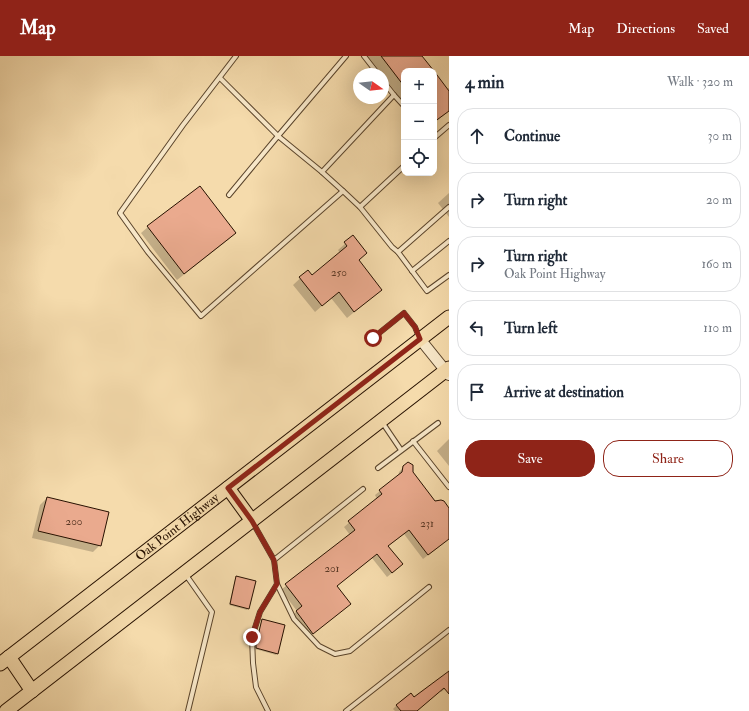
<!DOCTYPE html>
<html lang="en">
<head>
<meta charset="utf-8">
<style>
  :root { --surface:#fff; --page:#f6f6f7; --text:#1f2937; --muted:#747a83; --line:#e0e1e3; --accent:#8f2418 }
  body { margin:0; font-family:"IM FELL Double Pica",serif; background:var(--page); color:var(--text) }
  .controls { position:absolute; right:12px; top:12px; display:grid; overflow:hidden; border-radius:8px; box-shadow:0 4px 16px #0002 }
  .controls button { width:36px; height:36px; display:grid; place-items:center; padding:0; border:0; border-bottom:1px solid var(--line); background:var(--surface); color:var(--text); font:20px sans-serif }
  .compass { position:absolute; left:353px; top:12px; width:36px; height:36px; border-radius:50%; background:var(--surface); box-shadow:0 4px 16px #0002; rotate:104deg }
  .stop { position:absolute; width:12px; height:12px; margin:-9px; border:3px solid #8f2418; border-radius:50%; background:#fff }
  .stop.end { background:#8f2418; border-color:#fff; box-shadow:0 1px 4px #0008 }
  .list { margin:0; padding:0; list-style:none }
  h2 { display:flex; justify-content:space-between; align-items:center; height:52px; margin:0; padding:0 16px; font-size:17px }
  h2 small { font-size:13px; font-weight:400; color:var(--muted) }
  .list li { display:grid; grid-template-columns:26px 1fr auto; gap:12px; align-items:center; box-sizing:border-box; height:56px; margin:0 8px 8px; padding:0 8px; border:1px solid var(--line); border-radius:16px }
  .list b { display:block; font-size:15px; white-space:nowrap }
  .list p { margin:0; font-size:13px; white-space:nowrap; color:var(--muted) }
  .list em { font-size:13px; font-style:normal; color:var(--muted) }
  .actions { display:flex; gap:8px; padding:12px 16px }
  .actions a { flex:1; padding:9px 0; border:1px solid var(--accent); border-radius:16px; text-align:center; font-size:14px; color:var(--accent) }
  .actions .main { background:var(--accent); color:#fff }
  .icon { flex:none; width:22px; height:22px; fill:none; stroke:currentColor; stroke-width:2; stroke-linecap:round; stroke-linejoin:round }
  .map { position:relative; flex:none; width:449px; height:655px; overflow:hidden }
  header { display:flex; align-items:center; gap:24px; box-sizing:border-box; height:56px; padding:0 20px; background:var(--accent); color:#fff }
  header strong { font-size:19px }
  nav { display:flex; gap:22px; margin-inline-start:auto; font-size:14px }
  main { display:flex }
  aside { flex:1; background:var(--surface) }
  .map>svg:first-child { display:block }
  .shadow { fill:#0003 }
  .building { fill:#eaaa8e; stroke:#271100 }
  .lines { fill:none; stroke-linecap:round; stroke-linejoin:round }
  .service-casing { stroke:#5a442b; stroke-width:6 }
  .tertiary-casing { stroke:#5a442b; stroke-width:12 }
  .primary-casing { stroke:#271100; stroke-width:15 }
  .service { stroke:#f8e8c9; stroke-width:4 }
  .tertiary { stroke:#f8e8c9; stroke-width:10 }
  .primary { stroke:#f5dbac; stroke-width:13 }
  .route { stroke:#8f2418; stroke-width:5 }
  .labels { text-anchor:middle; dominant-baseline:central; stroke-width:4; stroke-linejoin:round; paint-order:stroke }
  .number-label { font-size:11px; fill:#583724 }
  .street-label { font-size:13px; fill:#271100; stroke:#f8e8c9 }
</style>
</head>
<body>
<header>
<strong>Map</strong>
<nav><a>Map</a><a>Directions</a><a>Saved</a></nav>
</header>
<main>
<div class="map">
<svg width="449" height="655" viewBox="0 0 449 655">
  <rect width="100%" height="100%" fill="#f5dbac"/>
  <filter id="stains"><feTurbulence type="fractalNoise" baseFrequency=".005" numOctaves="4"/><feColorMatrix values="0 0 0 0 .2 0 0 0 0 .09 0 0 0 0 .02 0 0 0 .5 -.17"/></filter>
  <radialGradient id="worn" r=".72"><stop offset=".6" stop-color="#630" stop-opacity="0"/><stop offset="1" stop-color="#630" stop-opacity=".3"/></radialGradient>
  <g class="shadow">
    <path d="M368,0h53l12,15h-29v32z"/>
    <path d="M434,17l13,16 2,-1v23l-15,12z"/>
    <path d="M449,137v24l-11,-14z"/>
    <path d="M148,171l87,6 -7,7 -51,40 -36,-47z"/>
    <path d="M353,181l5,24 23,29 -34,28 -16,-20 -16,14 -22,-27 15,-14 4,5 28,-23 -2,-3z"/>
    <path d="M449,383v27l-12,-15z"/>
    <path d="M404,411l8,5 22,30 15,8v29l-26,20 -19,-25 -16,12 9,23 -10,8 -15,-19 -36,28 14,18 -42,34 -17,-21 6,-6 -16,-21 69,-55 -6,-8 33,-28 -2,-4 23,-18 1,-5z"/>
    <path d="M47,442l53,47 -7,7 -61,-14 8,-33z"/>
    <path d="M236,521l12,31 -1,2 -18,-5 6,-26z"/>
    <path d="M263,565l14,32 -1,2 -21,-6 6,-27z"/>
    <path d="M449,616v14l-8,6 -1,-1 -23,20h-22l-2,-2 4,-4 17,-6z"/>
  </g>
  <g class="building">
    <path d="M381,0h41l12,15h-30v15z"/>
    <path d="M434,15l15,20v20l-15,11z"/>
    <path d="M200,130l36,47 -52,41 -37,-48z"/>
    <path d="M353,179l14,18 -8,7 23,30 -28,22 -15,-20 -17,14 -23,-29 9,-7 4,5 35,-29 -3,-4z"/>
    <path d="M408,406l5,3v7l22,29 6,-1 3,1 5,7v31l-21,16 -19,-25 -21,16 15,18 -11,9 -15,-19 -40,32 14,18 -38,30 -17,-23 6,-5 -17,-22 70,-54 -7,-9 34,-27 -3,-4 23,-18 1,-6z"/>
    <path d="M47,441l62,15 -8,34 -63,-15z"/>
    <path d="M236,520l20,5 -7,28 -19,-5z"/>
    <path d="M262,563l23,6 -7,29 -22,-6v-4z"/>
    <path d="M449,615v23l-5,-6 -27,23h-16l-5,-6 15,-12 3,4z"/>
  </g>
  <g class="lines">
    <g class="service-casing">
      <g id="service">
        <path d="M236,0l-53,69 -63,88 28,39 53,64 142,-125 17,16 32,40 6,5"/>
        <path d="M364,0l14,18"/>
        <path d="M220,22l58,58 68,-80"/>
        <path d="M383,25l11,14"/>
        <path d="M434,82l15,-13"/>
        <path d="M343,135l-21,-19 72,-77 10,11"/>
        <path d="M229,139l49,-59 44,36"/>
        <path d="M360,151l44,-41"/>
        <path d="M449,151l-51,45 29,39 22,-16"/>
        <path d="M412,215l37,-30"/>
        <path d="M373,282l31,-25 11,14 4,10"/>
        <path d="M382,366l19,28"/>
        <path d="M413,385l36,46"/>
        <path d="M378,412l60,-45"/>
        <path d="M253,467l21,37 3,24 17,35 25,27 16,8 15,-3 79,-64"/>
        <path d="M274,504l89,-71"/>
        <path d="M186,519l26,37 -24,99"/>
        <path d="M268,655l-12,-24 -3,-24 -1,-26 8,-25 17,-28"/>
        <path d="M346,655l103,-81"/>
      </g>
    </g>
    <g class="tertiary-casing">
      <path id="tertiary" d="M420,283l29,36"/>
    </g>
    <g class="primary-casing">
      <g id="primary">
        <path d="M228,432l24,33"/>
        <path d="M9,601l23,34"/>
        <path id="s1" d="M0,608l449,-347"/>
        <path d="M6,655l443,-343"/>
      </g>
    </g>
    <use href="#service" class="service"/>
    <use href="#tertiary" class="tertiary"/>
    <use href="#primary" class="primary"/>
  </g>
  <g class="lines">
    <path class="route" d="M252,581l8,-25 17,-28 -3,-24 -22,-39 -24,-33 192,-149 -5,-12 -11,-14 -31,25"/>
  </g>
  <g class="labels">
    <g class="number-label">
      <text x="339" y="216">250</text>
      <text x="74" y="465">200</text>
      <text x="427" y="467">231</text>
      <text x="332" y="512">201</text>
    </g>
    <g class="street-label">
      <text stroke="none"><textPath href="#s1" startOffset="224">Oak Point Highway</textPath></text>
    </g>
  </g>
  <rect width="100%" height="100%" filter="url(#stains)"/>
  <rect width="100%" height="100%" fill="url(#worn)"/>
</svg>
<div class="controls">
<button>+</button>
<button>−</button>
<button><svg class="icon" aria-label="locate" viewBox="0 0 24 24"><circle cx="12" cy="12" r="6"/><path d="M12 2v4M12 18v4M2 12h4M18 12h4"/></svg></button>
</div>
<svg class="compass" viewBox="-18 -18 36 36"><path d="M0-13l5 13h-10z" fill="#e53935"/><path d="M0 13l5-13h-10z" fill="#747a83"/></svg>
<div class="stop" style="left:373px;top:282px"></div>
<div class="stop end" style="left:252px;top:581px"></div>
</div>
<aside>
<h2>4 min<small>Walk · 320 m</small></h2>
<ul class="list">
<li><svg class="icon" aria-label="ahead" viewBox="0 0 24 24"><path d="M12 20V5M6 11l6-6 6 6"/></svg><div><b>Continue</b></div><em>30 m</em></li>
<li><svg class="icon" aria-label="right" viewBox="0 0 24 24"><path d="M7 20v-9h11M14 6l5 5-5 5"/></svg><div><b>Turn right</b></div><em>20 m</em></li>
<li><svg class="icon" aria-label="right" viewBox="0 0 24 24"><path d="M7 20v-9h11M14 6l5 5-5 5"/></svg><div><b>Turn right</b><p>Oak Point Highway</p></div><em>160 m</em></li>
<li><svg class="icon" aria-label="left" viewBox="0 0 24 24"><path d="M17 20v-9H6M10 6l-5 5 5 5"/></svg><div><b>Turn left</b></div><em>110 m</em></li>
<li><svg class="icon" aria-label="arrive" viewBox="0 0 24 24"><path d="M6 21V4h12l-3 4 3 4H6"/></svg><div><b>Arrive at destination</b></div></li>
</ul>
<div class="actions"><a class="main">Save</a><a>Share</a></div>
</aside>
</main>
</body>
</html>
